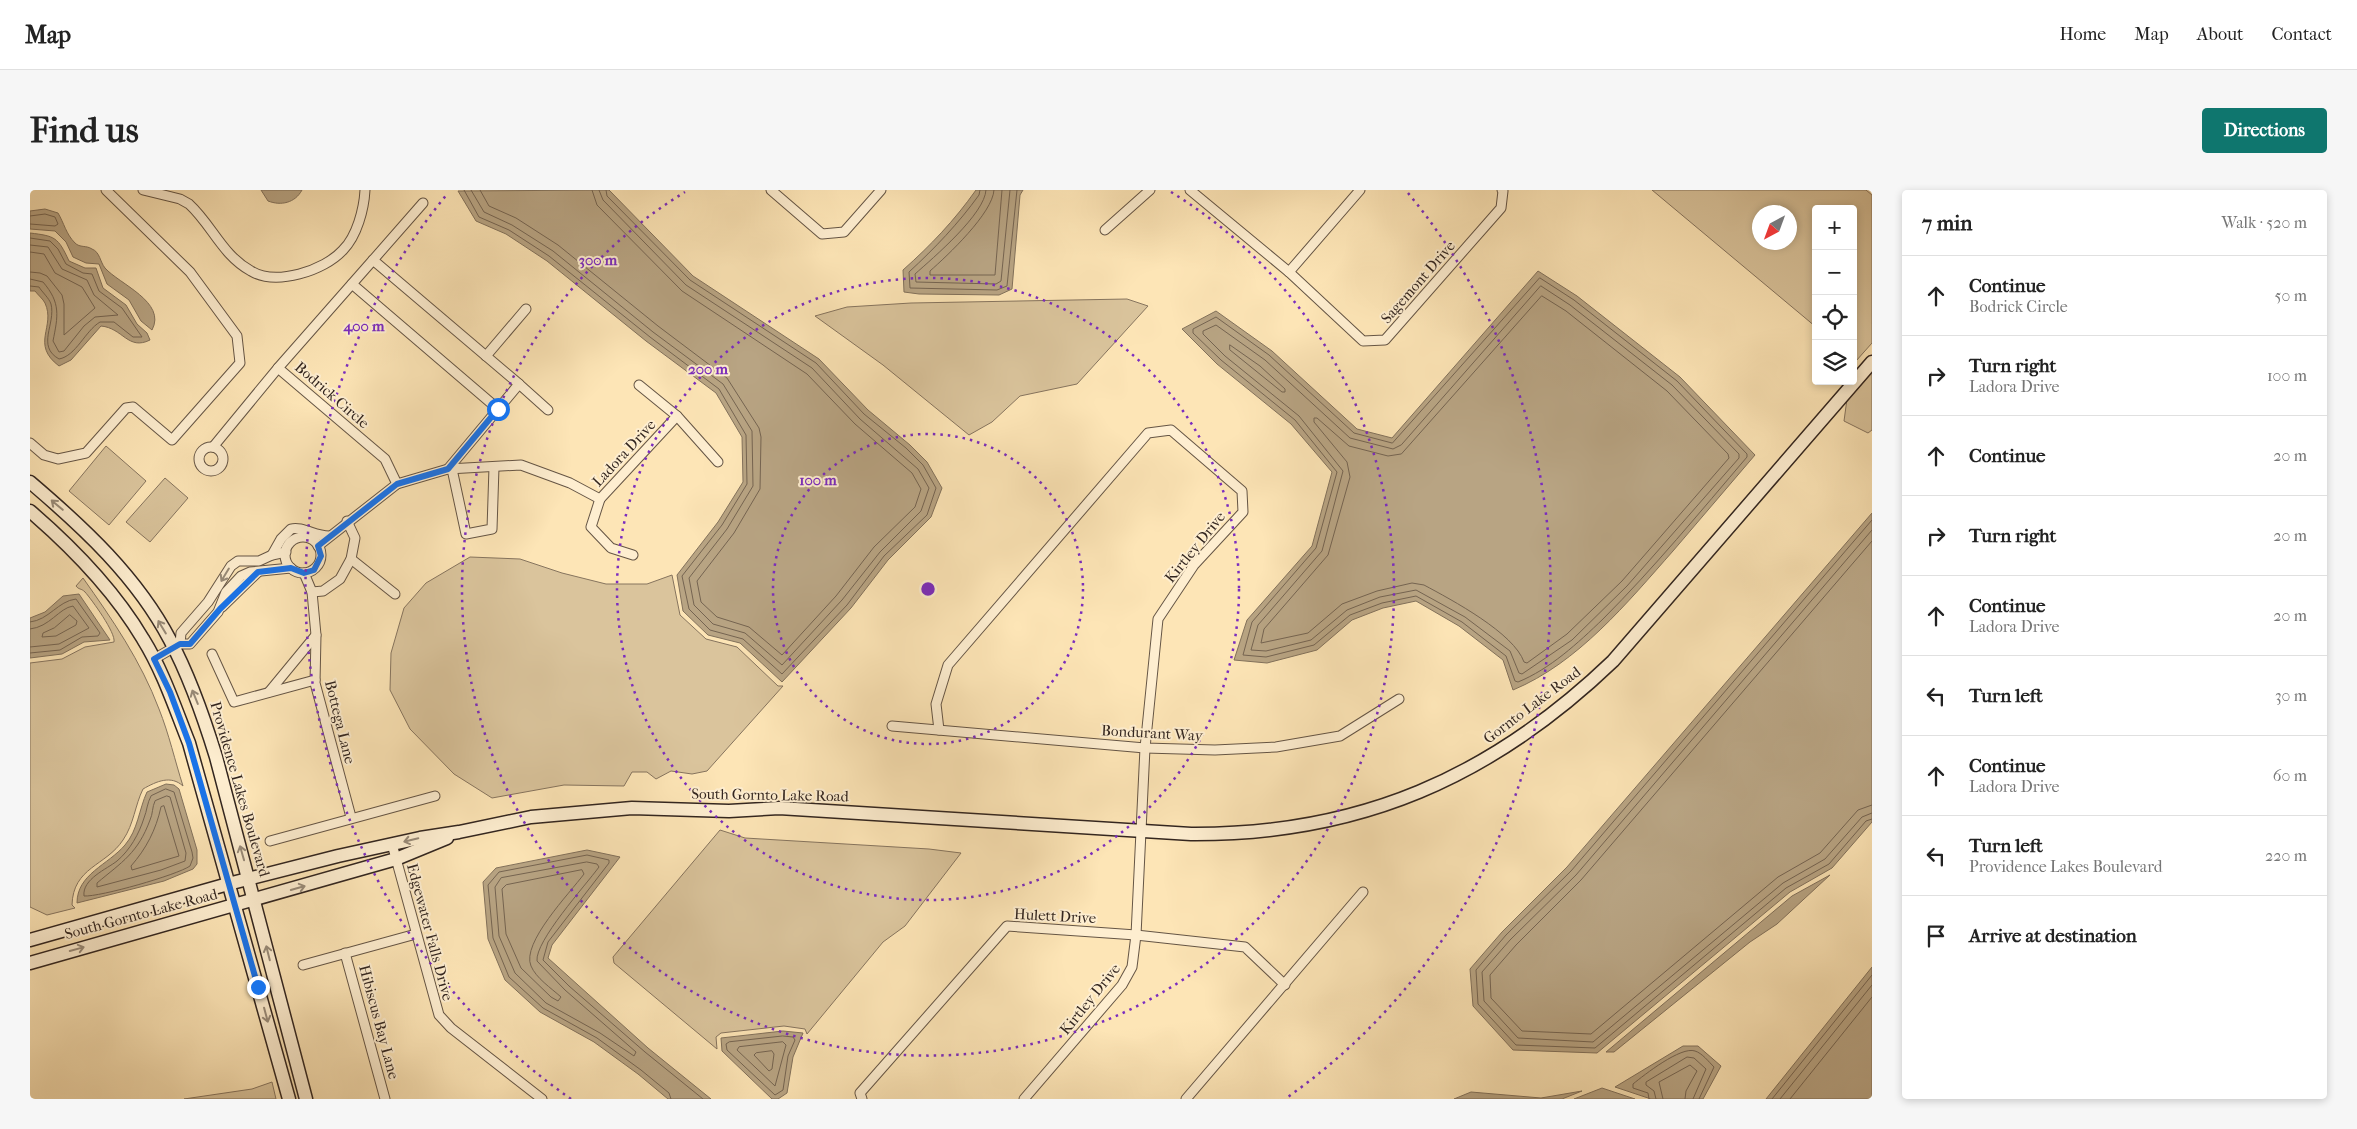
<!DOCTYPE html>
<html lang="en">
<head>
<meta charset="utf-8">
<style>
  :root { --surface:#fff; --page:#f6f6f6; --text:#222; --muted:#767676; --line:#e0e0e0; --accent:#0f766e }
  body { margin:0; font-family:"IM FELL French Canon",serif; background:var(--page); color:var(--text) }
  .controls { position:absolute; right:15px; top:15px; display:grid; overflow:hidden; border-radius:5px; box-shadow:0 2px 8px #0003 }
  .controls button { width:45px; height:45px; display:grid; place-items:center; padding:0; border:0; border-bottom:1px solid var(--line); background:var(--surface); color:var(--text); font:25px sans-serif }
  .compass { position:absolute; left:1722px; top:15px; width:45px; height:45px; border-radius:50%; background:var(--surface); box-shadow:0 2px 8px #0003; rotate:221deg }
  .stop { position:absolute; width:15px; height:15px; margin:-11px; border:4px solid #1a73e8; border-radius:50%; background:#fff }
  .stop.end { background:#1a73e8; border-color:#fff; box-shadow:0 1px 5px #0008 }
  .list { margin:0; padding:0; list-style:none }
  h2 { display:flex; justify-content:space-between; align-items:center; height:65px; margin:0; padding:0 20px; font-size:21px }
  h2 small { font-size:16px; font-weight:400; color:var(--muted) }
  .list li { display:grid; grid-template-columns:32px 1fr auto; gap:15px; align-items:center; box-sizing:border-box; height:80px; padding:0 20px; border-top:1px solid var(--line) }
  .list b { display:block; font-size:19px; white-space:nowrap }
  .list p { margin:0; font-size:16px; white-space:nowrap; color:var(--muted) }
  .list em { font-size:16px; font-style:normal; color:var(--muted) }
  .icon { flex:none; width:28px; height:28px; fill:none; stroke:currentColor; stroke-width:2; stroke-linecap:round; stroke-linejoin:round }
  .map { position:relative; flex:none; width:1842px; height:909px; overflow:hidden; border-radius:5px }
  header { display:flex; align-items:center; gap:30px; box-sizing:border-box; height:70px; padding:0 25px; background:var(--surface); border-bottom:1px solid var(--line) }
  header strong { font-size:24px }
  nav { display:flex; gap:28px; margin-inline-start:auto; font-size:18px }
  .intro { display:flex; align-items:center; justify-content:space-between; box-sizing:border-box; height:120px; padding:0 30px }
  h1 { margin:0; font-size:35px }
  .button { padding:12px 22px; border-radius:5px; background:var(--accent); color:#fff; font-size:18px; font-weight:700 }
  main { display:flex; gap:30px; padding:0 30px }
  aside { flex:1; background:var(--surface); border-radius:5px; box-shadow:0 2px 8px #0003 }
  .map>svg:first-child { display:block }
  .green { fill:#dac49c; stroke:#86745e; fill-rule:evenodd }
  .water { fill:#b8a483; stroke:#82715b }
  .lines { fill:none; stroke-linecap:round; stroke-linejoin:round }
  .shore { stroke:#756451; stroke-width:1 }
  .street-casing { stroke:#655545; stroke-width:11 }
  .secondary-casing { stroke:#32251f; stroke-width:15 }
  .street { stroke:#feeed0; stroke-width:9 }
  .secondary { stroke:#feeed0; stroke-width:12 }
  .oneway { stroke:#988a78 }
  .route { stroke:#1a73e8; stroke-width:6 }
  .ring { fill:none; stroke:#7b2cbf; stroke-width:2.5; stroke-dasharray:2.5 5 }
  .labels { text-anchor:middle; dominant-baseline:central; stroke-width:4; stroke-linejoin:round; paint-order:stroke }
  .street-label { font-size:15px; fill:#32251f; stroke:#feeed0 }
  .centre { fill:#7b2cbf; stroke:#feeed0; stroke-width:2.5 }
  .ring-label { font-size:15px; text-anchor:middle; font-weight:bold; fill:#7b2cbf; stroke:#feeed0; stroke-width:4; stroke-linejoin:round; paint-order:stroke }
</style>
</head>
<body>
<header>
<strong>Map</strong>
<nav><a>Home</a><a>Map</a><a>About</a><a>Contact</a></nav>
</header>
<div class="intro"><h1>Find us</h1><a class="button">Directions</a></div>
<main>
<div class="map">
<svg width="1842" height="909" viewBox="0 0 1842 909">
  <rect width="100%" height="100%" fill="#fde5b6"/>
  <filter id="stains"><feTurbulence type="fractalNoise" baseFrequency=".004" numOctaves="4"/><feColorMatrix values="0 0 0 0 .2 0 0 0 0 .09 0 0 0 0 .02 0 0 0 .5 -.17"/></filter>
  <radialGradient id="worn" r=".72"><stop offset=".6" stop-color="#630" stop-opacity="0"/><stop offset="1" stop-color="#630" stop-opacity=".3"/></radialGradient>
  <g class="green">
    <path d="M1622,0h214l6,5v148l-16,18 -3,-2v-150h-37v118zM1730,22h30v30h-30z"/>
    <path d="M1097,109l21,7 -71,78 -57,12 -28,26 -23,13 -86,-70 -68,-49 32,-9 64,-4z"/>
    <path d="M1842,180v60l-4,3 -24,-12 3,-22z"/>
    <path d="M76,256l40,35 -37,44 -40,-34z"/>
    <path d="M135,288l23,20 -38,44 -24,-20z"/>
    <path d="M440,367l50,2 42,14 44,11h41l25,-9 8,40 26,24 31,8 41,39h5l-76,85 -15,3 -21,-3 -15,8 -9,-7h-15l-8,14 -60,-1 -72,13 -38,-24 -44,-45 -20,-39 1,-37 13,-45 22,-25z"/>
    <path d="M53,388c29,41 58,83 76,131 10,25 16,52 24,77 -12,-11 -26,-5 -40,3 -8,16 -9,35 -20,51 -17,26 -50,27 -51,65l3,3 -28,7 -17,-8v-244l32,-4 23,-12 29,-5c2,-9 -22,-42 -29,-50 -4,-4 -6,-2 -9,-6z"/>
    <path d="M690,640l25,8 184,11 32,4 -56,73 -22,16 -76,92 -2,-5 -21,-3 -63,7 -5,4 1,12 -103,-86 -1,-6z"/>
    <path d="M242,892l4,17h-92l68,-10z"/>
  </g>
  <g class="water">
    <path d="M231,0h41c-7,13 -21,16 -34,11z"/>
    <path d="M579,0l84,86 126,83 49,51 42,35 17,17 15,26 -11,29 -43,43 -37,48 -69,74 -42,-39 -32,-8 -25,-24 -6,-36 41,-53 25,-40 -1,-45 -26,-44 -70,-52 -99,-80 -41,-27 -30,-13 -18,-30z"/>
    <path d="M946,0h47l-3,5 -8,94 -13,6 -80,-1 -15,-2 -1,-22c28,-25 51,-49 73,-80z"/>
    <path d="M15,19l13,4c6,10 8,21 17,30 5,5 11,2 17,6 8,3 8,13 13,19 14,16 62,34 47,62l-11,-9 -12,-21 -22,-16 -8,-20 -13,-1 -13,-6 -7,-15 -11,-11 -25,-2v-18z"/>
    <path d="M0,43c25,3 28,4 39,28l16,7h11l7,20 23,17 11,19 10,9 3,7c-22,11 -27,-12 -49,-14l-30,34 -12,6c-29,-22 -3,-39 -14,-63 -2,-4 -7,-8 -10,-12h-5z"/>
    <path d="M1508,81l39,25 103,81 75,78c-27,32 -55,64 -82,96 -46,52 -95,112 -160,139l-10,-30 -44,-34 -43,-25 -33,7 -31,12 -35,30 -50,13 -33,-3 13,-40 65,-74 20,-74 -41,-48 -74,-60 -35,-35 34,-18 56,40 85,78 35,9z"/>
    <path d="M1842,323v309l-40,46 -42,24 -193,161 -84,-3 -40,-44 -3,-37 32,-37 65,-65z"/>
    <path d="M49,404l31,46 -26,2 -22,12 -32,4v-40l15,-6 18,-16z"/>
    <path d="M136,594l8,1 5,4 18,61v14l-4,5 -29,12 -87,22c0,-29 31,-38 48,-58 13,-15 14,-36 22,-53z"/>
    <path d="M557,660l33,7 -68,88 -4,13 100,90 63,51h-43l-30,-25 -44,-32 -54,-30 -35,-32 -17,-41 -5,-57 13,-14z"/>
    <path d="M1800,685l-53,49 -27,18 -136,110h-8l186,-156z"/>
    <path d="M1842,777v132h-106z"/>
    <path d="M753,841l20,2 -10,24 -6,36 -9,6h-6l-50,-48 -1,-13z"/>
    <path d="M1653,856h15l23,20 -18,33h-52l-36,-12z"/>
    <path d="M1572,898l33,11h-61z"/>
    <path d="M1552,901l-20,8h-108l17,-7 70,6z"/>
  </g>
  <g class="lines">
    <g class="shore">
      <path d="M434,0l15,27 30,13 40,26 101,81 69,52 27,46 1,49 -25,41 -40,51 7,33 21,21 33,9 39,35 65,-69 37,-49 43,-41 9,-27 -13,-23 -17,-17 -42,-34 -48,-51 -126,-83 -83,-84 -1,-6"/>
      <path d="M441,0l13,22 28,13 41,26 100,81 70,52 29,47 1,55 -26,43 -38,49 5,27 19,19 32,9 37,32 60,-65 38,-48 41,-41 8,-23 -11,-19 -58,-50 -48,-51 -126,-83 -83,-85 -4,-10"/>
      <path d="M450,0l9,16 27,12 42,27 100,81 69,52 32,50 2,9 -1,52 -26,44 -37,48 4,21 16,15 32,10 33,28 54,-59 38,-49 41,-40 6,-18 -9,-16 -57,-49 -48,-50 -125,-83 -85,-86 -5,-15"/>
      <path d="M950,0l-1,5c-21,29 -44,53 -70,77l1,16 87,2 10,-4 10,-96"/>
      <path d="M956,0c-1,24 -53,68 -71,84l1,8 80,2 5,-3 9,-91"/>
      <path d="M964,0c-1,23 -47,66 -64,81v4h65l7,-85"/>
      <path d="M0,26l15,-2 10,3 3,7 -3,2 -25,-2"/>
      <path d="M0,48l20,3 8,8 8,15 17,9 9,1 7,17 23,17 20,29h-9l-19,-15h-14c-15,9 -24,34 -41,37 -23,-13 -3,-35 -8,-55 -2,-6 -9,-12 -12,-17l-9,-1"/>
      <path d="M0,55l18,2 14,22 25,11 7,15 24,20 -23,2 -11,9 -20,25 -5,1 -6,-11c5,-25 8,-38 -10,-59l-13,-3"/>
      <path d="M0,62l14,2 11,19 27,14 13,21 -31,27v-31l-2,-9 -15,-19 -7,-3 -10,-1"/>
      <path d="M1510,88l34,22 103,81 70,73v3c-47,55 -93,111 -144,162 -25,24 -53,50 -85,63l-3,-1 -9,-25 -44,-34 -46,-26 -34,7 -32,12 -36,30 -48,12 -23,-2 9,-33 64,-74 21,-76 -42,-52 -74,-60 -28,-27v-4l23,-12 53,38 85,78 38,10z"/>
      <path d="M1511,96l29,19 102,80 67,69v4l-112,128 -55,54 -50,34 -3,-1 -9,-22 -45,-34 -49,-27 -36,7 -33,13 -36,30 -45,11 -15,-1 7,-25 64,-74 21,-80 -44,-55 -74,-60 -22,-22v-3l13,-6 49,35 85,78 43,11 8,-4z"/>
      <path d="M1512,106l24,15 101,80 61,63 1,4 -107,123 -55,53 -40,29 -3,-1c-10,-29 -72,-62 -100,-77l-12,-2 -35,8 -35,13 -34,29 -47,10 3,-14 64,-74 22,-78 -3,-15 -33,-40v-4h3l32,28 39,10 13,-2z"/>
      <path d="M1200,155l30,21 25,23v3h-3l-52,-42z"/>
      <path d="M1842,330l-301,351 -65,64 -30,35 2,34 38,41 79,3 191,-160 43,-24 37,-43 6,-2"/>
      <path d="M1842,340l-296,345 -66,65 -28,32 2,29 34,37 75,4 190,-159 42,-24 37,-42 10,-4"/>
      <path d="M1842,351l-291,339 -65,65 -26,30 1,23 31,33 69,3 187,-157 42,-24 38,-43 14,-5"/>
      <path d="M40,425l7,6 -1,4 -20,11 -14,1 1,-4 11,-5z"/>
      <path d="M0,432c19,-2 28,-21 46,-23l24,34 -2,3 -16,1 -22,13 -30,3"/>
      <path d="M0,439c20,-2 29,-21 43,-23l16,22 -30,16 -29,3"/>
      <path d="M136,599l8,3 18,60 1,6 -3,8c-13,9 -90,31 -106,30 -2,-17 23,-27 33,-35 13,-11 22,-27 27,-43 3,-7 3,-15 7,-22z"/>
      <path d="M137,606l3,1 16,56 -1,8 -24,9 -64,17v-4c25,-21 41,-30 53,-63 3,-6 2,-13 5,-19z"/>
      <path d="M134,616l15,50 -47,14 -1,-4c15,-17 25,-36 30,-59z"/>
      <path d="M557,672l10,2 2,3c-14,19 -64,74 -62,94l28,29 71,62 -2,4 -34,-23 -54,-30 -31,-30 -16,-37 -4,-49 6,-9z"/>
      <path d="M552,680l2,4c-14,19 -63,69 -53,92 5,12 20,22 30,31l-3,4 -7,-4 -30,-29 -15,-34 -4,-45 4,-4z"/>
      <path d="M753,846l10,1 2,3 -7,16 -5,34 -8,5 -48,-45 -1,-6 3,-2z"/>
      <path d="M753,852l3,3 -11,41 -38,-36 2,-3z"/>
      <path d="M742,861l2,3 -2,15 -3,2 -15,-16 2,-2z"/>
      <path d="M641,909l-2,-6 -28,-23 -44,-32 -54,-30 -34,-31 -16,-39 -5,-53 11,-13 88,-17 22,5v3l-61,79 -5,18 26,26 76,66 58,47"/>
      <path d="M1619,909l-1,-6 -15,-5v-4c11,-9 48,-38 62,-33 7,2 14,11 19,16l-15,32"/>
      <path d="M1626,909l-2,-8 -8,-6v-3l41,-25 7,1 12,11 -13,30"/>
      <path d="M1633,909l-4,-17 31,-17 7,6 -11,20 -1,8"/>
      <path d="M1742,909l100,-124"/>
      <path d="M1750,909l92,-114"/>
      <path d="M1760,909l82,-102"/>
    </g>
    <g class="street-casing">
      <g id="street">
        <path d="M113,0l37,9 9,5c23,21 33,51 62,67 25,15 73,0 92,-21 14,-14 21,-41 22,-60"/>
        <path d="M741,0l51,44 22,-2 37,-42"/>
        <path d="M1160,0l99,82"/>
        <path d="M1330,0l-71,82 74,69 22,-1 116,-132 2,-17 -1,-1"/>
        <path d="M1075,40l45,-40"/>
        <path d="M343,70l50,-57"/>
        <path d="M322,94l146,125"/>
        <path d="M456,166l40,-47"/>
        <path d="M489,194l29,26"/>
        <path d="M609,195l38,31 41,46"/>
        <path d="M0,253l14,12 14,4 28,-6 40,-45 7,-1 39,33 68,-77 -3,-27 -47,-64 -84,-82"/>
        <circle cx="181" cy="269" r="12"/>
        <path d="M183,257l65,-79"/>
        <path d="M422,279l14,65 26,-5 2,-62"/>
        <path d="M367,294l-12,-25 -107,-91 95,-108 146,124 -71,85"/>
        <path d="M570,309l-9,28 20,21 22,7"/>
        <circle cx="273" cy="365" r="18"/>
        <path d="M288,356l79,-62 51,-15 73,-4 49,18 30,16 77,-83"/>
        <path d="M242,365l9,-16 10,-10c11,-3 24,7 38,7"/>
        <path d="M321,369l44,35"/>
        <path d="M274,383l8,19 4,43 -1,48 36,134"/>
        <path d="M282,402l11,-1 17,-12 11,-20 4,-21 -8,-17"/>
        <path d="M192,417l36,-35"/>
        <path d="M150,454l1,-11 27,-31 23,-36 7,-5h21l13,-6 14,-3"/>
        <path d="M182,464l22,48 81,-22"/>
        <path d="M124,469l26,-15h10l28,-32 8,-20 15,-16 9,-4 41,-4"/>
        <path d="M239,502l47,-57"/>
        <path d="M862,536l253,22 70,2 61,-3 64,-11 59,-37"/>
        <path d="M909,540l-3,-26 12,-39 200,-232 23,-3 71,61 1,21 -49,53 -36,54 -13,129 -9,187 -4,32 -10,18 -98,114"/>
        <path d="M240,651l165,-45"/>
        <path d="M362,654l47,171 12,13 91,71"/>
        <path d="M315,763l40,146"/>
        <path d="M273,775l113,-31"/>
        <path d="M832,909l-2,-6 147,-167 129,9 109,12 40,38"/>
        <path d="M1156,909l177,-207"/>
      </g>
    </g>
    <g class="secondary-casing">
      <g id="secondary">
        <path d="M0,292c54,46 107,95 140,158 20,37 34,78 46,117l90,342"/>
        <path d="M0,321c43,37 84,79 113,128 20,32 32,69 46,104l100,356"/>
        <path d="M0,750l198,-56 110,-28 82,-18 39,-6 72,-15 101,-9 97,3 50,-3 412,26c168,1 300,-56 422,-173l259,-299"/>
        <path d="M0,773l366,-104 51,-21"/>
      </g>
    </g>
    <use href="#street" class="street"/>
    <use href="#secondary" class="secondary"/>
  </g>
  <defs><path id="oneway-shaft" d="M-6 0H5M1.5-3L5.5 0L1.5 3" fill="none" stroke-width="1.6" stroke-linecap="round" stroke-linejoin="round" transform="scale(1.25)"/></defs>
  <g class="oneway">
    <use href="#oneway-shaft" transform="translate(27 315) rotate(-140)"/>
    <use href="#oneway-shaft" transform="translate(195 385) rotate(121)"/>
    <use href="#oneway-shaft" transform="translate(132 437) rotate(-121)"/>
    <use href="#oneway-shaft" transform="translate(165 507) rotate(-112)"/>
    <use href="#oneway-shaft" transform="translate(381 650) rotate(167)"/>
    <use href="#oneway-shaft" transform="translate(212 663) rotate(-106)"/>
    <use href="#oneway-shaft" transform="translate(268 698) rotate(-16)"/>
    <use href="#oneway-shaft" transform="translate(47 759) rotate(-15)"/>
    <use href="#oneway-shaft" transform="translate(238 763) rotate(-104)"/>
    <use href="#oneway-shaft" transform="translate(236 825) rotate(75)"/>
  </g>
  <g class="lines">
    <path class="route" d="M228,797l-69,-244 -19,-51 -16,-33 26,-15h10l30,-35 38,-37 33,-4 13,5 10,-3 7,-14 -3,-10 79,-62 51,-15 50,-60"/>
  </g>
  <g class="ring">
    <circle cx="898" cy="399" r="155"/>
    <circle cx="898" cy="399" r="311"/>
    <path d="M1141 2A466 466 0 1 1 655 2"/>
    <path d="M541 909A622 622 0 0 1 418 3M1378 3A622 622 0 0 1 1255 909"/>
  </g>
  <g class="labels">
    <g class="street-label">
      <text transform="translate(1388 92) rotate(-49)">Sagemont Drive</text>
      <text transform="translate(302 205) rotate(41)">Bodrick Circle</text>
      <text transform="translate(594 263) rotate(-47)">Ladora Drive</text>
      <text transform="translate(1165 357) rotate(-51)">Kirtley Drive</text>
      <text transform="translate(1502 515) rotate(-37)">Gornto Lake Road</text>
      <text transform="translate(310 532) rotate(76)">Bottega Lane</text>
      <text transform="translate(1122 543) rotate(3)">Bondurant Way</text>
      <text transform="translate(210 599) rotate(74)">Providence Lakes Boulevard</text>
      <text transform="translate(740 605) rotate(1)">South Gornto Lake Road</text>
      <text transform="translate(111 724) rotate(-15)">South Gornto Lake Road</text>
      <text transform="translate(1025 726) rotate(3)">Hulett Drive</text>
      <text transform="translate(400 742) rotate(75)">Edgewater Falls Drive</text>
      <text transform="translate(1060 809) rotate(-51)">Kirtley Drive</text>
      <text transform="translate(349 832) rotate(75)">Hibiscus Bay Lane</text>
    </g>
  </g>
  <circle cx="898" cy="399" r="8" class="centre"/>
  <g class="ring-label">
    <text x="568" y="75">300 m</text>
    <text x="334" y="141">400 m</text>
    <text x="678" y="184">200 m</text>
    <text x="788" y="295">100 m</text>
  </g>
  <rect width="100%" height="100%" filter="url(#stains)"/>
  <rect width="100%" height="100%" fill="url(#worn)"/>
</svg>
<div class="controls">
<button>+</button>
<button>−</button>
<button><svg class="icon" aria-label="locate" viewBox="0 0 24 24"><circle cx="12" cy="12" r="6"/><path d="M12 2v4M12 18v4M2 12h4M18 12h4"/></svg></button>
<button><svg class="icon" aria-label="layers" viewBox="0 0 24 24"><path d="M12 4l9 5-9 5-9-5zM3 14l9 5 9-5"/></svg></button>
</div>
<svg class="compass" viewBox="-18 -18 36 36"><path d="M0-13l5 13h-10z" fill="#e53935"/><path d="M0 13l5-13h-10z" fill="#767676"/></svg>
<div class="stop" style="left:468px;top:219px"></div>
<div class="stop end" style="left:228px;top:797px"></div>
</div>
<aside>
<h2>7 min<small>Walk · 520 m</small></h2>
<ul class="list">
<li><svg class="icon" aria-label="ahead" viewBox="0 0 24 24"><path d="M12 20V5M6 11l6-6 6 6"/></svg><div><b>Continue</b><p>Bodrick Circle</p></div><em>50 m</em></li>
<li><svg class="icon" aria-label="right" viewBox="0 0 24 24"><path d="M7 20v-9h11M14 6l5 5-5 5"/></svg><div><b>Turn right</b><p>Ladora Drive</p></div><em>100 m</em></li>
<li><svg class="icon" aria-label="ahead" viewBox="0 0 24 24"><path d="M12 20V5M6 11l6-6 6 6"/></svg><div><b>Continue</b></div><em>20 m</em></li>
<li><svg class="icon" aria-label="right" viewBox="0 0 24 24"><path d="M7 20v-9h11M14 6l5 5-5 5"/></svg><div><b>Turn right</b></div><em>20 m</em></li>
<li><svg class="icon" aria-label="ahead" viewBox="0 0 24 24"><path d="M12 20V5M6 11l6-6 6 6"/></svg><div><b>Continue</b><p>Ladora Drive</p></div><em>20 m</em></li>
<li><svg class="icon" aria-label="left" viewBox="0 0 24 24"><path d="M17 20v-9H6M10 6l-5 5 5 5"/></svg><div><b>Turn left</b></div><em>30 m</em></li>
<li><svg class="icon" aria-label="ahead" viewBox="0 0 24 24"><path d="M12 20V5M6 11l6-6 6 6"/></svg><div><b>Continue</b><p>Ladora Drive</p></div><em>60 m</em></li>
<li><svg class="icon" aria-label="left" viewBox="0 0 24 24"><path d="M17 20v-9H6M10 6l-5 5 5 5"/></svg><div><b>Turn left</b><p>Providence Lakes Boulevard</p></div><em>220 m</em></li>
<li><svg class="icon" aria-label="arrive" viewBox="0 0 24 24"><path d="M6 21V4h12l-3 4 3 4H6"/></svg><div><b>Arrive at destination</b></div></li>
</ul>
</aside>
</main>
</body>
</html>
